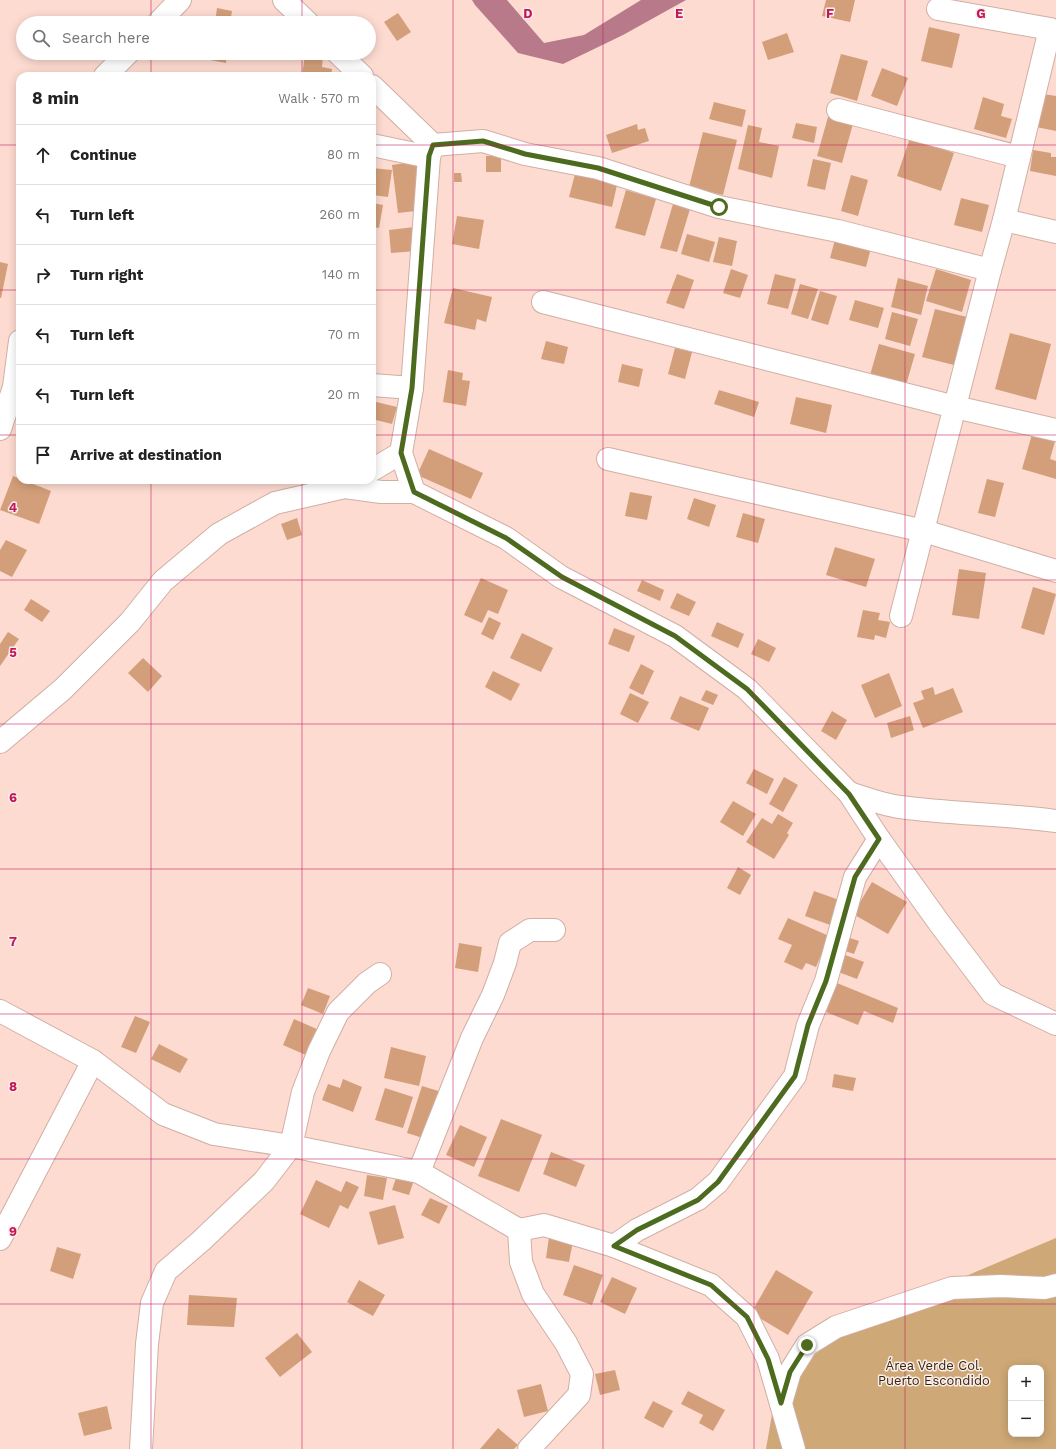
<!DOCTYPE html>
<html lang="en">
<head>
<meta charset="utf-8">
<style>
  :root { --surface:#fff; --page:#f6f6f6; --text:#222; --muted:#767676; --line:#e0e0e0 }
  body { margin:0; font-family:"Work Sans",sans-serif; background:var(--page); color:var(--text) }
  .controls { position:absolute; right:12px; bottom:12px; display:grid; overflow:hidden; border-radius:8px; box-shadow:0 2px 10px #0003 }
  .controls button { width:36px; height:36px; display:grid; place-items:center; padding:0; border:0; border-bottom:1px solid var(--line); background:var(--surface); color:var(--text); font:20px sans-serif }
  .stop { position:absolute; width:12px; height:12px; margin:-9px; border:3px solid #4d6b1f; border-radius:50%; background:#fff }
  .stop.end { background:#4d6b1f; border-color:#fff; box-shadow:0 1px 4px #0008 }
  .list { margin:0; padding:0; list-style:none }
  h2 { display:flex; justify-content:space-between; align-items:center; height:52px; margin:0; padding:0 16px; font-size:17px }
  h2 small { font-size:13px; font-weight:400; color:var(--muted) }
  .list li { display:grid; grid-template-columns:26px 1fr auto; gap:12px; align-items:center; box-sizing:border-box; height:60px; padding:0 16px; border-top:1px solid var(--line) }
  .list b { display:block; font-size:15px; white-space:nowrap }
  .list em { font-size:13px; font-style:normal; color:var(--muted) }
  .icon { flex:none; width:22px; height:22px; fill:none; stroke:currentColor; stroke-width:2; stroke-linecap:round; stroke-linejoin:round }
  .map { position:relative; flex:none; width:1056px; height:1449px; overflow:hidden }
  .search { position:absolute; background:var(--surface); box-shadow:0 2px 10px #0003; left:16px; top:16px; width:360px; height:44px; display:flex; align-items:center; gap:10px; box-sizing:border-box; padding:0 14px; border-radius:22px; color:var(--muted); font-size:15px }
  .panel { position:absolute; background:var(--surface); box-shadow:0 2px 10px #0003; left:16px; top:72px; width:360px; height:412px; border-radius:12px }
  .map>svg:first-child { display:block }
  .forest { fill:#cea876; fill-rule:evenodd }
  .water { fill:#b87a8b }
  .building { fill:#d39f7a }
  .lines { fill:none; stroke-linecap:round; stroke-linejoin:round }
  .minor-casing { stroke:#d0afa5; stroke-width:24 }
  .minor { stroke:#fff; stroke-width:22 }
  .route { stroke:#4d6b1f; stroke-width:5 }
  .grid { fill:none; stroke:#c2185b; stroke-width:1; stroke-opacity:0.55 }
  .labels { text-anchor:middle; dominant-baseline:central; stroke-width:3; stroke-linejoin:round; paint-order:stroke }
  .park-label { font-size:13px; fill:#36260f; stroke:#fbede9 }
  .grid-label { font-size:13px; text-anchor:middle; font-weight:bold; fill:#c2185b; stroke:#fbede9; stroke-width:3; stroke-linejoin:round; paint-order:stroke }
</style>
</head>
<body>
<div class="map">
<svg width="1056" height="1449" viewBox="0 0 1056 1449">
  <rect width="100%" height="100%" fill="#fddbd1"/>
  <path class="forest" d="M1056,1238v211h-290l10,-58 69,-64zM1011,1368h30v66h-30z"/>
  <path class="water" d="M472,0h35l37,43 40,-8 57,-35h45l-63,35 -60,29 -45,-11 -43,-48z"/>
  <g class="building">
    <path d="M826,0h29l-5,22 -28,-6z"/>
    <path d="M217,8l15,3 -2,12h-15z"/>
    <path d="M398,13l13,19 -14,9 -13,-19z"/>
    <path d="M929,27l31,7 -8,34 -31,-7z"/>
    <path d="M787,33l7,19 -26,8 -6,-18z"/>
    <path d="M211,53h16l-1,10 -16,-3z"/>
    <path d="M255,53h9l-2,4z"/>
    <path d="M305,54l18,2 -1,11 10,2 -1,7h-29z"/>
    <path d="M841,54l27,7 -11,40 -27,-8z"/>
    <path d="M882,68l26,10 -11,28 -26,-10z"/>
    <path d="M1037,93l19,3v35l-25,-5z"/>
    <path d="M983,97l21,7 -3,12 11,3 -6,19 -32,-9z"/>
    <path d="M714,102l32,8 -4,17 -33,-8z"/>
    <path d="M828,117l25,7 -11,39 -25,-7z"/>
    <path d="M796,123l21,4 -3,16 -22,-5z"/>
    <path d="M637,124l1,6 7,-2 4,13 -37,12 -6,-18z"/>
    <path d="M748,125l14,3 -3,14 20,4 -7,32 -34,-9z"/>
    <path d="M703,132l34,8 -14,55 -34,-8z"/>
    <path d="M910,138l44,15 -13,38 -44,-15z"/>
    <path d="M1033,150l18,3v4h5v19l-26,-5z"/>
    <rect x="486" y="156" width="15" height="16"/>
    <path d="M813,159l18,4 -6,27 -18,-4z"/>
    <path d="M419,161l6,49 -27,3 -6,-48z"/>
    <path d="M372,168l20,2 -4,27 -16,-2z"/>
    <path d="M454,173h7l1,9h-8z"/>
    <path d="M575,174l42,11 -5,22 -43,-10z"/>
    <path d="M851,175l17,5 -10,36 -17,-5z"/>
    <path d="M626,190l30,9 -11,37 -30,-8z"/>
    <path d="M961,198l28,7 -7,27 -28,-7z"/>
    <path d="M372,203l11,2 -4,23 -7,-1z"/>
    <path d="M673,204l17,5 -13,43 -17,-4z"/>
    <path d="M457,216l27,4 -5,29 -27,-5z"/>
    <path d="M414,227l2,24 -25,2 -2,-23z"/>
    <path d="M687,234l28,8 -6,20 -28,-8z"/>
    <path d="M836,236l36,8 -6,23 -36,-9z"/>
    <path d="M719,237l18,4 -5,25 -19,-4z"/>
    <path d="M0,262l8,2 -7,34h-1z"/>
    <path d="M731,269l17,6 -8,23 -17,-5z"/>
    <path d="M936,269l35,11 -9,32 -36,-11z"/>
    <path d="M677,274l17,6 -10,29 -18,-6z"/>
    <path d="M775,274l21,5 -8,30 -21,-5z"/>
    <path d="M898,278l30,8 -7,29 -30,-8z"/>
    <path d="M800,284l18,5 -10,30 -17,-5z"/>
    <path d="M453,288l39,9 -6,25 -9,-3 -2,11 -31,-7z"/>
    <path d="M820,291l17,5 -9,29 -17,-5z"/>
    <path d="M855,300l29,8 -6,20 -29,-8z"/>
    <path d="M935,309l32,8 -13,48 -32,-8z"/>
    <path d="M892,312l26,7 -8,27 -25,-7z"/>
    <path d="M1010,333l41,11 -15,56 -41,-11z"/>
    <path d="M546,341l22,6 -4,17 -23,-5z"/>
    <path d="M879,344l36,10 -11,38 -36,-10z"/>
    <path d="M675,348l17,4 -7,27 -17,-5z"/>
    <path d="M622,364l21,5 -4,18 -21,-5z"/>
    <path d="M448,370l15,3 -1,7 8,1 -4,25 -23,-4z"/>
    <path d="M719,390l40,12 -5,15 -40,-13z"/>
    <path d="M796,397l36,8 -6,28 -36,-9z"/>
    <path d="M372,401l25,6 -5,17 -20,-5z"/>
    <path d="M1033,431l23,7 -6,21 6,2v18l-34,-10z"/>
    <path d="M429,449l54,24 -12,26 -54,-24z"/>
    <path d="M13,476l38,15 -12,33 -39,-14z"/>
    <path d="M987,479l17,4 -9,34 -17,-4z"/>
    <path d="M630,492l22,4 -5,24 -22,-4z"/>
    <path d="M694,498l22,7 -7,22 -22,-8z"/>
    <path d="M743,513l22,6 -7,24 -22,-6z"/>
    <path d="M297,518l5,17 -15,5 -6,-16z"/>
    <path d="M6,540l21,10 -15,27 -12,-6v-21z"/>
    <path d="M835,547l40,12 -9,28 -40,-12z"/>
    <path d="M959,569l27,4 -7,46 -27,-4z"/>
    <path d="M481,578l27,12 -10,24 -10,-4 -6,13 -18,-8z"/>
    <path d="M642,580l22,10 -4,11 -23,-10z"/>
    <path d="M1033,587l23,7 -12,41 -23,-7z"/>
    <path d="M677,593l19,9 -7,14 -19,-8z"/>
    <path d="M31,599l19,12 -8,11 -18,-12z"/>
    <path d="M863,610l17,3 -2,7 12,2 -4,16 -11,-3 -1,5 -17,-3z"/>
    <path d="M489,617l12,6 -8,17 -12,-6z"/>
    <path d="M717,622l27,12 -6,14 -27,-12z"/>
    <path d="M614,628l21,8 -6,16 -21,-8z"/>
    <path d="M8,632l11,7 -19,27v-22z"/>
    <path d="M522,633l31,15 -12,24 -31,-14z"/>
    <path d="M758,639l18,9 -7,14 -18,-8z"/>
    <path d="M143,658l19,18 -14,16 -20,-19z"/>
    <path d="M641,664l13,7 -11,24 -14,-7z"/>
    <path d="M493,671l27,13 -9,17 -26,-14z"/>
    <path d="M889,673l13,33 -27,12 -14,-33z"/>
    <path d="M933,687l2,8 18,-7 10,24 -40,16 -10,-25 11,-4 -3,-8z"/>
    <path d="M706,690l12,5 -5,10 -12,-5z"/>
    <path d="M630,693l19,9 -11,21 -18,-9z"/>
    <path d="M680,696l29,12 -10,23 -29,-12z"/>
    <path d="M832,711l15,9 -11,20 -15,-9z"/>
    <path d="M910,716l4,14 -23,8 -4,-15z"/>
    <path d="M754,769l20,10 -7,15 -21,-11z"/>
    <path d="M784,777l14,8 -15,27 -14,-8z"/>
    <path d="M733,801l23,13 -13,22 -23,-14z"/>
    <path d="M778,814l15,9 -6,10 2,2 -15,24 -28,-17 16,-24 10,6z"/>
    <path d="M738,867l13,8 -11,20 -13,-7z"/>
    <path d="M872,882l35,20 -19,32 -35,-20z"/>
    <path d="M814,891l28,10 -9,25 -28,-10z"/>
    <path d="M788,918l41,18 -13,31 -10,-4 -4,7 -18,-8 8,-17 -14,-6z"/>
    <path d="M847,937l12,4 -5,13 -12,-4z"/>
    <path d="M459,943l23,4 -4,25 -23,-4z"/>
    <path d="M840,953l24,9 -7,17 -24,-9z"/>
    <path d="M837,983l61,25 -5,15 -29,-12 -6,14 -32,-13z"/>
    <path d="M308,988l22,8 -7,18 -22,-9z"/>
    <path d="M135,1016l15,6 -14,31 -15,-6z"/>
    <path d="M294,1019l25,11 -11,26 -25,-11z"/>
    <path d="M159,1044l29,15 -8,14 -29,-14z"/>
    <path d="M391,1047l35,9 -7,30 -35,-8z"/>
    <path d="M834,1074l22,4 -3,13 -21,-4z"/>
    <path d="M343,1079l19,8 -9,25 -31,-12 6,-16 12,4z"/>
    <path d="M422,1086l23,7 -16,47 -22,-7z"/>
    <path d="M385,1088l28,9 -10,31 -28,-8z"/>
    <path d="M501,1119l41,16 -23,57 -41,-16z"/>
    <path d="M460,1125l27,12 -13,30 -28,-12z"/>
    <path d="M551,1152l34,13 -9,22 -33,-13z"/>
    <path d="M367,1175l20,3 -4,22 -19,-4z"/>
    <path d="M397,1175l17,5 -5,15 -17,-5z"/>
    <path d="M316,1180l25,12 5,-11 13,6 -11,22 -8,-4 -11,23 -29,-14z"/>
    <path d="M430,1198l18,8 -9,18 -18,-9z"/>
    <path d="M395,1205l9,33 -26,7 -9,-33z"/>
    <path d="M549,1237l24,4 -4,21 -23,-4z"/>
    <path d="M57,1247l24,7 -8,25 -23,-8z"/>
    <path d="M574,1265l29,10 -11,30 -29,-10z"/>
    <path d="M776,1270l37,22 -25,43 -37,-22z"/>
    <path d="M612,1277l25,11 -12,26 -25,-12z"/>
    <path d="M359,1280l26,15 -12,21 -26,-14z"/>
    <path d="M189,1295l48,3 -3,29 -47,-2z"/>
    <path d="M297,1333l15,19 -32,25 -15,-19z"/>
    <path d="M615,1370l5,20 -20,5 -5,-21z"/>
    <path d="M541,1384l7,27 -24,6 -7,-27z"/>
    <path d="M688,1391l37,19 -12,21 -14,-8 4,-8 -22,-11z"/>
    <path d="M653,1401l20,10 -10,17 -19,-10z"/>
    <path d="M107,1406l5,23 -28,7 -6,-23z"/>
    <path d="M498,1428l20,17 -4,4h-34z"/>
  </g>
  <g class="lines">
    <g class="minor-casing">
      <g id="minor">
        <path d="M284,0l24,23"/>
        <path d="M158,23l22,-23"/>
        <path d="M338,53l24,23"/>
        <path d="M105,76l23,-23"/>
        <path d="M372,86l61,59 -4,12 -17,231 -11,65 13,39"/>
        <path d="M838,110l181,47"/>
        <path d="M372,145l57,12"/>
        <path d="M433,145l50,-4 42,13 73,14 121,39 119,24 152,39"/>
        <path d="M1004,220l52,12"/>
        <path d="M543,302l412,105 101,23"/>
        <path d="M372,385l40,3"/>
        <path d="M0,429l14,-42 6,-46"/>
        <path d="M608,459l316,72 132,40"/>
        <path d="M372,470l29,-17"/>
        <path d="M901,616l89,-346 14,-50 46,-191 -112,-20"/>
        <path d="M0,742l63,-53 67,-67 33,-41 56,-47 56,-31 70,-16 36,5h33l92,46 55,39 114,59 72,53 102,104 30,46 61,85 53,70 63,30"/>
        <path d="M849,793c17,5 34,12 51,14 52,7 104,7 156,14"/>
        <path d="M0,1011l93,50 70,53 51,20 77,12 128,26 100,58"/>
        <path d="M419,1172l53,-134 21,-43 12,-32 5,-20 20,-13h24"/>
        <path d="M0,1239l93,-178"/>
        <path d="M614,1246l23,-16 61,-31 20,-17 77,-106 13,-51 18,-44 29,-104 24,-38"/>
        <path d="M781,1403l9,-31 17,-27 29,-18 116,-39 49,-2 44,2 11,-3"/>
        <path d="M141,1449l6,-105 5,-41 14,-32 35,-30 63,-60 27,-35 12,-54 16,-41 19,-39 29,-29 13,-9"/>
        <path d="M529,1449l50,-54 3,-21 -16,-31 -33,-49 -12,-32 -2,-32 25,-5 70,21 97,39 36,32 21,42 26,90"/>
      </g>
    </g>
    <use href="#minor" class="minor"/>
  </g>
  <g class="lines">
    <path class="route" d="M719,207l-121,-39 -73,-14 -42,-13 -50,4 -4,11 -17,232 -11,65 13,39 92,46 56,39 113,59 72,53 102,105 30,45 -24,38 -29,104 -18,44 -13,51 -77,106 -20,18 -61,30 -23,16 97,39 36,32 21,42 13,44 9,-31 17,-27"/>
  </g>
  <path class="grid" d="M151,0v23M302,0v23M453,0v1449M603,0v1449M754,0v1449M905,0v1449M151,53v23M302,53v23M0,145h20M372,145h684M0,290h20M372,290h684M0,435h20M372,435h684M151,480v969M302,480v969M0,580h1056M0,724h1056M0,869h1056M0,1014h1056M0,1159h1056M0,1304h1056"/>
  <g class="labels">
    <g class="park-label">
      <text x="934" y="1365">Área Verde Col.<tspan x="934" dy="15">Puerto Escondido</tspan></text>
    </g>
  </g>
  <g class="grid-label">
    <text x="528" y="18">D</text>
    <text x="679" y="18">E</text>
    <text x="830" y="18">F</text>
    <text x="981" y="18">G</text>
    <text x="13" y="512">4</text>
    <text x="13" y="657">5</text>
    <text x="13" y="802">6</text>
    <text x="13" y="946">7</text>
    <text x="13" y="1091">8</text>
    <text x="13" y="1236">9</text>
  </g>
</svg>
<div class="controls">
<button>+</button>
<button>−</button>
</div>
<div class="stop" style="left:719px;top:207px"></div>
<div class="stop end" style="left:807px;top:1345px"></div>
<div class="search"><svg class="icon" aria-label="search" viewBox="0 0 24 24"><circle cx="10" cy="10" r="6"/><path d="M15 15l6 6"/></svg>Search here</div>
<section class="panel">
<h2>8 min<small>Walk · 570 m</small></h2>
<ul class="list">
<li><svg class="icon" aria-label="ahead" viewBox="0 0 24 24"><path d="M12 20V5M6 11l6-6 6 6"/></svg><div><b>Continue</b></div><em>80 m</em></li>
<li><svg class="icon" aria-label="left" viewBox="0 0 24 24"><path d="M17 20v-9H6M10 6l-5 5 5 5"/></svg><div><b>Turn left</b></div><em>260 m</em></li>
<li><svg class="icon" aria-label="right" viewBox="0 0 24 24"><path d="M7 20v-9h11M14 6l5 5-5 5"/></svg><div><b>Turn right</b></div><em>140 m</em></li>
<li><svg class="icon" aria-label="left" viewBox="0 0 24 24"><path d="M17 20v-9H6M10 6l-5 5 5 5"/></svg><div><b>Turn left</b></div><em>70 m</em></li>
<li><svg class="icon" aria-label="left" viewBox="0 0 24 24"><path d="M17 20v-9H6M10 6l-5 5 5 5"/></svg><div><b>Turn left</b></div><em>20 m</em></li>
<li><svg class="icon" aria-label="arrive" viewBox="0 0 24 24"><path d="M6 21V4h12l-3 4 3 4H6"/></svg><div><b>Arrive at destination</b></div></li>
</ul>
</section>
</div>
</body>
</html>
